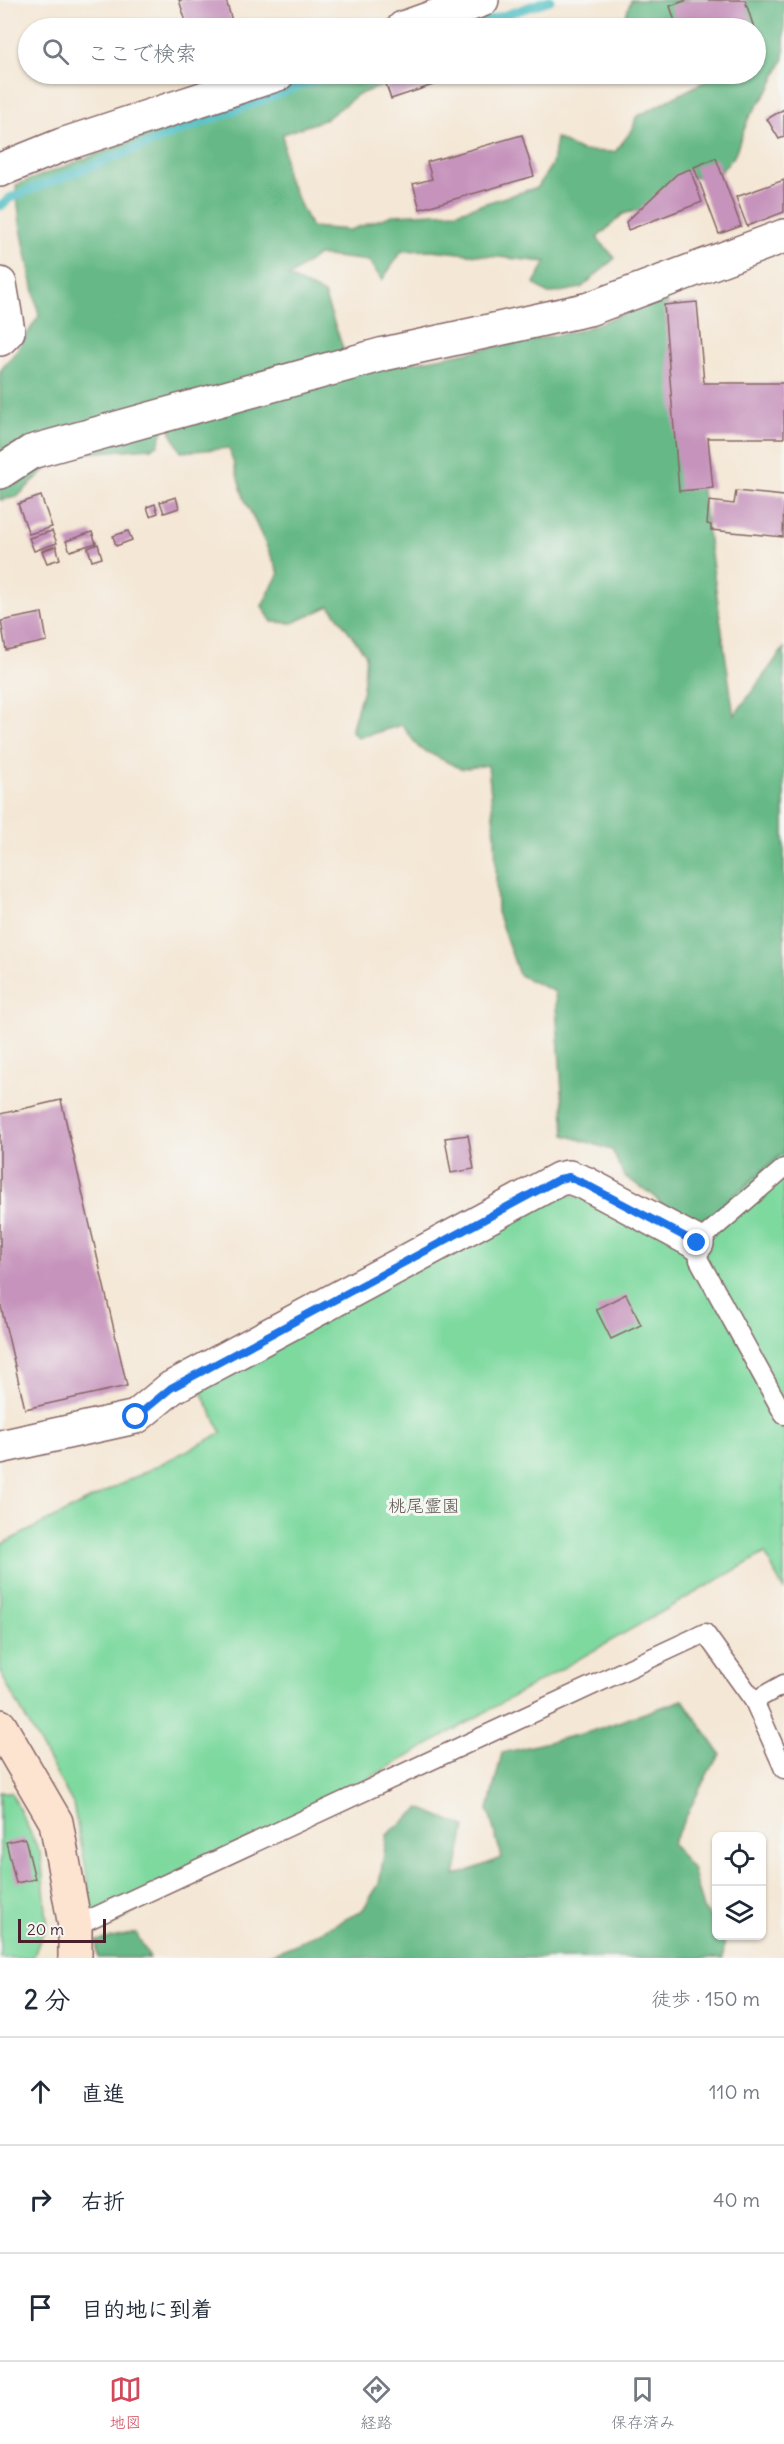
<!DOCTYPE html>
<html lang="ja">
<head>
<meta charset="utf-8">
<style>
  :root { --surface:#fff; --page:#f6f6f7; --text:#1f2937; --muted:#747a83; --line:#e0e1e3; --accent:#d1495b }
  body { margin:0; font-family:Delius,"Klee One",sans-serif; background:var(--page); color:var(--text) }
  .controls { position:absolute; right:18px; bottom:18px; display:grid; overflow:hidden; border-radius:9px; box-shadow:0 2px 4px #0004 }
  .controls button { width:54px; height:54px; display:grid; place-items:center; padding:0; border:0; border-bottom:2px solid var(--line); background:var(--surface); color:var(--text); font:30px sans-serif }
  .scale { position:absolute; left:18px; bottom:15px; width:88px; box-sizing:border-box; padding-left:6px; border:3px solid #4a1f2b; border-top:0; font-size:16px; line-height:21px; white-space:nowrap; color:#4a1f2b; -webkit-text-stroke:4px #f6f6f2; paint-order:stroke }
  .stop { position:absolute; width:18px; height:18px; margin:-14px; border:4px solid #1a73e8; border-radius:50%; background:#fff }
  .stop.end { background:#1a73e8; border-color:#fff; box-shadow:0 2px 6px #0008 }
  .list { margin:0; padding:0; list-style:none }
  h2 { display:flex; justify-content:space-between; align-items:center; height:78px; margin:0; padding:0 24px; font-size:26px }
  h2 small { font-size:20px; font-weight:400; color:var(--muted) }
  .list li { display:grid; grid-template-columns:39px 1fr auto; gap:18px; align-items:center; box-sizing:border-box; height:108px; padding:0 24px; border-top:2px solid var(--line) }
  .list b { display:block; font-size:22px; white-space:nowrap }
  .list em { font-size:20px; font-style:normal; color:var(--muted) }
  .icon { flex:none; width:33px; height:33px; fill:none; stroke:currentColor; stroke-width:2; stroke-linecap:round; stroke-linejoin:round }
  .map { position:relative; flex:none; width:784px; height:1958px; overflow:hidden }
  .search { position:absolute; background:var(--surface); box-shadow:0 2px 4px #0004; left:18px; right:18px; top:18px; height:66px; display:flex; align-items:center; gap:15px; box-sizing:border-box; padding:0 21px; border-radius:33px; color:var(--muted); font-size:22px }
  .sheet { height:402px; background:var(--surface) }
  nav { display:flex; justify-content:space-around; align-items:center; box-sizing:border-box; height:84px; border-top:2px solid var(--line); background:var(--surface); font-size:16px; color:var(--muted) }
  nav a { display:grid; justify-items:center; gap:3px }
  nav .on { color:var(--accent) }
  .map>svg:first-child { display:block }
  .green { fill:#7ed99f; stroke:#647c65; stroke-width:1.5 }
  .forest { fill:#66b986; stroke:#586c58; stroke-width:1.5 }
  .lines { fill:none; stroke-linecap:round; stroke-linejoin:round }
  .stream { stroke:#51bfc5; stroke-width:9 }
  .building { fill:#c693bc }
  .lane-casing { stroke:#866566; stroke-width:21 }
  .street-casing { stroke:#866566; stroke-width:36 }
  .secondary-casing { stroke:#866566; stroke-width:36 }
  .lane { stroke:#fff; stroke-width:18 }
  .street { stroke:#fff; stroke-width:33 }
  .secondary { stroke:#fde4d1; stroke-width:33 }
  .route { stroke:#1a73e8; stroke-width:8 }
  .labels { text-anchor:middle; dominant-baseline:central; stroke-width:6; stroke-linejoin:round; paint-order:stroke }
  .park-label { font-size:18px; fill:#5a574e; stroke:#f6f6f2 }
</style>
</head>
<body>
<div class="map">
<svg width="784" height="1958" viewBox="0 0 784 1958">
  <rect width="100%" height="100%" fill="#f6f6f2"/>
  <filter id="ink" filterUnits="userSpaceOnUse"><feTurbulence type="fractalNoise" baseFrequency=".0167" numOctaves="2"/><feDisplacementMap in="SourceGraphic" scale="12" xChannelSelector="R" yChannelSelector="G"/><feConvolveMatrix kernelMatrix="1 2 1 2 8 2 1 2 1" color-interpolation-filters="sRGB"/></filter>
  <filter id="wash" filterUnits="userSpaceOnUse"><feTurbulence type="fractalNoise" baseFrequency=".008" numOctaves="4" result="noise"/><feDisplacementMap in="SourceGraphic" scale="24" xChannelSelector="R" yChannelSelector="G"/><feGaussianBlur stdDeviation="1.35" result="paint"/><feColorMatrix in="noise" values="0 0 0 0 0 0 0 0 0 0 0 0 0 0 0 0 0 1.4 0 .05"/><feComposite in="paint" operator="in"/></filter>
  <g filter="url(#wash)">
    <rect width="100%" height="100%" fill="#f4e7d5"/>
    <g class="green">
      <path d="M784,1152v439l-19,-38 -671,382 -9,-72 -12,-59 -73,-132v-127l222,-112 -23,-45 355,-195 36,6 108,28z"/>
      <path d="M0,1792h11l30,63 6,67 -14,36h-33z"/>
    </g>
    <g class="forest">
      <path d="M631,0h95l-46,21 -2,7h-42l-11,-10z"/>
      <path d="M739,0h45v58l-14,30 -21,29 -15,39 -17,20 -35,2 -36,30 -23,6 -26,24 18,20 -34,30 -33,6 -14,-11 12,-21 -115,-12 -29,1 -20,29 -13,-19 -51,-6 -29,22 35,17 21,60 72,8 161,-31 88,-33 34,179 34,239 50,-68v504l-86,75 -26,-11 -19,-21 -29,-19 -12,-26 -47,-15 -10,-143 -36,-17 -22,-63 -2,-77 -7,-70 -27,4 -42,-21 -17,-23 -44,13 -7,-7 12,-42 3,-34 -36,-49 -37,17 -21,-1 -10,-16 17,-33 -35,-75 -15,-50 -48,4 -15,-30 -8,23 -7,3 -71,5 -28,10 -35,34 -17,3v-129l15,-18 24,-37 -19,-92 -4,-39 267,-102 38,-9h93l-57,21 -31,24 -43,15 3,41 25,52 39,3 43,-15 64,-3 81,-25 14,-23 4,-26 25,13 34,1 18,-23 3,-12 83,-43h37v-46h-7z"/>
      <path d="M683,1700l38,55 -10,12 -39,77 20,24 11,41 13,15v12h9l-2,22h-463l34,-13 68,-34 17,-27 8,-49 33,-27 45,19 -10,49 47,-18 -14,-48 14,-57 87,-21z"/>
      <path d="M136,1933l14,25h-52l-2,-17z"/>
    </g>
    <g class="lines">
      <g class="stream">
        <path d="M466,28l84,-28"/>
        <path d="M1,206l9,-8 186,-73 111,-42 35,-9"/>
      </g>
    </g>
    <g id="blocks">
      <g class="building">
        <path d="M179,0h47l8,28h-46z"/>
        <path d="M687,0h58l9,28h-77l-7,-22z"/>
        <path d="M756,34l5,15 -5,1z"/>
        <path d="M410,74h56l-75,25 -6,-18z"/>
        <path d="M784,109v28l-5,2 -12,-20z"/>
        <path d="M522,135l12,41 -114,33 -7,-25 19,-5 -5,-17z"/>
        <path d="M716,158l25,68 -22,8 -25,-67z"/>
        <path d="M690,169l12,33 -74,28 -2,-8 51,-48z"/>
        <path d="M784,180v32l-37,14 -11,-29z"/>
        <path d="M697,302l7,81h80v55h-76l5,50 -34,3 -15,-186z"/>
        <path d="M736,491l48,5 -1,41 -72,-7v-5l-4,-1 2,-23 25,3z"/>
        <path d="M41,496l11,31 -23,7 -11,-30z"/>
        <path d="M176,497l3,11 -15,5 -4,-11z"/>
        <path d="M155,504l3,9 -8,3 -3,-9z"/>
        <path d="M52,531l5,12 -23,8 -5,-13z"/>
        <path d="M128,531l4,9 -16,6 -3,-10z"/>
        <path d="M92,532l4,11 -26,8 -4,-10z"/>
        <path d="M98,544l4,14 -10,3 -4,-13z"/>
        <path d="M56,546l4,13 -13,4 -5,-12z"/>
        <path d="M42,613l5,28 -41,9 -5,-29z"/>
        <path d="M61,1100l66,286 -102,23 -25,-107v-188z"/>
        <path d="M468,1135l6,34 -23,4 -6,-35z"/>
        <path d="M626,1294l15,31 -30,14 -15,-30z"/>
        <path d="M25,1838l10,41 -19,4 -10,-41z"/>
      </g>
    </g>
  </g>
  <g filter="url(#ink)">
    <use href="#blocks" fill-opacity="0" stroke="#866566" stroke-width="1.5"/>
    <g class="lines">
      <g class="lane-casing">
        <g id="lane">
          <path d="M784,1168l-87,75 2,17 85,155"/>
          <path d="M754,1701l30,-17"/>
          <path d="M75,1926l630,-293 49,68 30,68"/>
        </g>
      </g>
      <g class="street-casing">
        <g id="street">
          <path d="M403,28l79,-28"/>
          <path d="M0,170l62,-25 216,-71"/>
          <path d="M0,284l8,47 -8,8"/>
          <path d="M0,472l31,-20 353,-98 205,-45 195,-73"/>
          <path d="M0,1447l136,-30 35,-29 388,-209 10,-2 16,6 112,60"/>
        </g>
      </g>
      <g class="secondary-casing">
        <path id="secondary" d="M0,1726l56,96 19,104v32"/>
      </g>
      <use href="#lane" class="lane"/>
      <use href="#street" class="street"/>
      <use href="#secondary" class="secondary"/>
    </g>
  </g>
  <g class="lines" filter="url(#ink)">
    <path class="route" d="M136,1417l35,-29 388,-209 10,-2 16,7 112,59"/>
  </g>
  <g class="labels">
    <g class="park-label">
      <text x="424" y="1505">桃尾霊園</text>
    </g>
  </g>
</svg>
<div class="controls">
<button><svg class="icon" aria-label="locate" viewBox="0 0 24 24"><circle cx="12" cy="12" r="6"/><path d="M12 2v4M12 18v4M2 12h4M18 12h4"/></svg></button>
<button><svg class="icon" aria-label="layers" viewBox="0 0 24 24"><path d="M12 4l9 5-9 5-9-5zM3 14l9 5 9-5"/></svg></button>
</div>
<div class="scale">20 m</div>
<div class="stop" style="left:136px;top:1417px"></div>
<div class="stop end" style="left:697px;top:1243px"></div>
<div class="search"><svg class="icon" aria-label="search" viewBox="0 0 24 24"><circle cx="10" cy="10" r="6"/><path d="M15 15l6 6"/></svg>ここで検索</div>
</div>
<section class="sheet">
<h2>2 分<small>徒歩 · 150 m</small></h2>
<ul class="list">
<li><svg class="icon" aria-label="ahead" viewBox="0 0 24 24"><path d="M12 20V5M6 11l6-6 6 6"/></svg><div><b>直進</b></div><em>110 m</em></li>
<li><svg class="icon" aria-label="right" viewBox="0 0 24 24"><path d="M7 20v-9h11M14 6l5 5-5 5"/></svg><div><b>右折</b></div><em>40 m</em></li>
<li><svg class="icon" aria-label="arrive" viewBox="0 0 24 24"><path d="M6 21V4h12l-3 4 3 4H6"/></svg><div><b>目的地に到着</b></div></li>
</ul>
</section>
<nav>
<a class="on"><svg class="icon" aria-label="map" viewBox="0 0 24 24"><path d="M3 6l6-2 6 2 6-2v14l-6 2-6-2-6 2zM9 4v14M15 6v14"/></svg>地図</a>
<a><svg class="icon" aria-label="directions" viewBox="0 0 24 24"><path d="M12 3l9 9-9 9-9-9zM9 14v-3h6M13 9l2 2-2 2"/></svg>経路</a>
<a><svg class="icon" aria-label="saved" viewBox="0 0 24 24"><path d="M7 4h10v16l-5-4-5 4z"/></svg>保存済み</a>
</nav>
</body>
</html>
